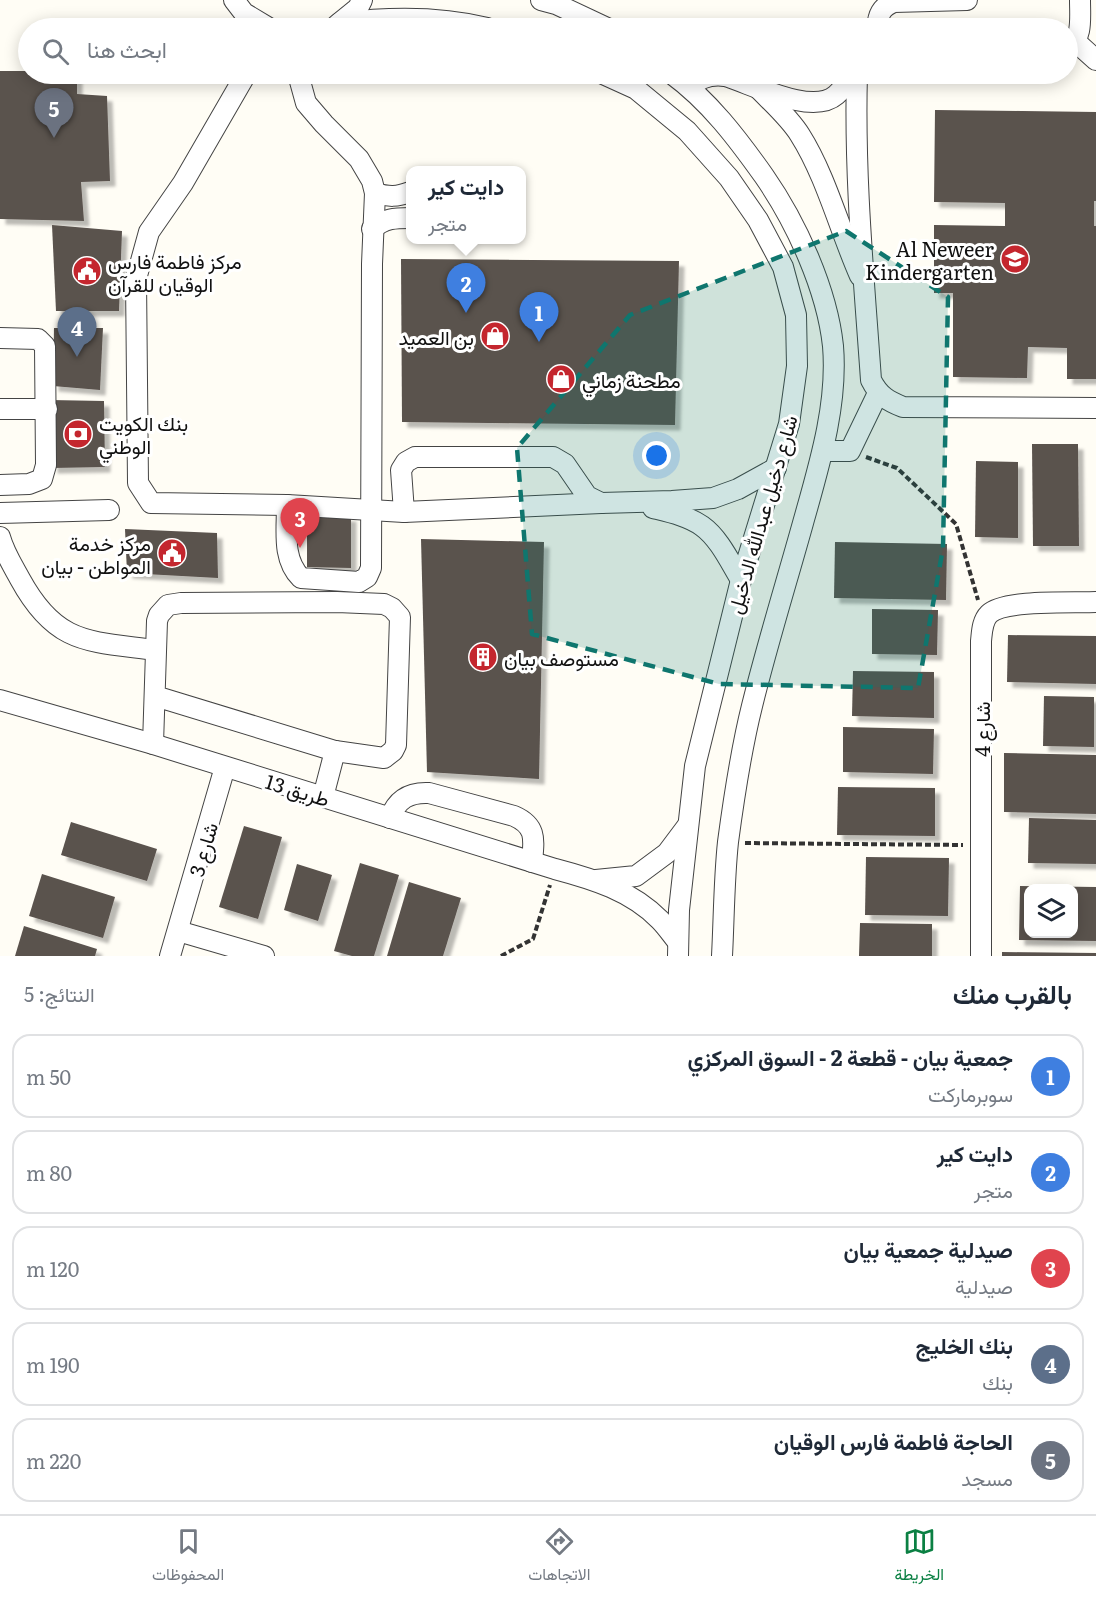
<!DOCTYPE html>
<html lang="ar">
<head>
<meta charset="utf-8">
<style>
  :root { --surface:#fff; --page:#f6f6f7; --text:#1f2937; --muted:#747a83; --line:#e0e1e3; --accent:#0b8043 }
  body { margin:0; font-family:Literata,Vazirmatn,serif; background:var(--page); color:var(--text); direction:rtl }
  .controls { position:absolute; right:18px; bottom:18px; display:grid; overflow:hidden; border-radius:12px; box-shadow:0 3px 15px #0003 }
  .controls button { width:54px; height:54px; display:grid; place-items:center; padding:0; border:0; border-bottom:2px solid var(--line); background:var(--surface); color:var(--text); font:30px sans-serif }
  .you { position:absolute; left:657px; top:456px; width:21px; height:21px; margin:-15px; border:4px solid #fff; border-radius:50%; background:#1a73e8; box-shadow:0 0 0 9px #1a73e833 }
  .badge { display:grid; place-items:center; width:39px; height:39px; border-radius:50%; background:var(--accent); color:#fff; font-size:20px; font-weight:700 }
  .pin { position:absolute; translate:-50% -50px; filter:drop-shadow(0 2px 3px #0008) }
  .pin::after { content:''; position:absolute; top:32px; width:21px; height:18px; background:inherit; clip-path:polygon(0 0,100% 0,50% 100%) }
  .popup { position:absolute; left:406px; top:166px; width:120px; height:78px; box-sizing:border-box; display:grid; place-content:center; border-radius:12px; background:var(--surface); filter:drop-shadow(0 2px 4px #0005); font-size:20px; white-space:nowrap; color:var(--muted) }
  .popup b { font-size:22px; color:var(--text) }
  .popup::after { content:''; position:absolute; left:50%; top:100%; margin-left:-12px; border:12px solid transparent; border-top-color:var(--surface) }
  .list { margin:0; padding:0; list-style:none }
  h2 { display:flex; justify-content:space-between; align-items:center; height:78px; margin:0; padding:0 24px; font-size:26px }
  h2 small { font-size:20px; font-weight:400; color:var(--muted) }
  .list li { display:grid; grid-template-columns:39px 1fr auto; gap:18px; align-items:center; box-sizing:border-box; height:84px; margin:0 12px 12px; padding:0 12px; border:2px solid var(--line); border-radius:18px }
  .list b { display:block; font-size:22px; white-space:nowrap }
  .list p { margin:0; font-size:20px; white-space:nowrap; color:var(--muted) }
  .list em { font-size:20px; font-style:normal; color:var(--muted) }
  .icon { flex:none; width:33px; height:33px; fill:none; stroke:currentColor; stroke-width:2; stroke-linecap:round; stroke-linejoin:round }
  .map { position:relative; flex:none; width:1096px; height:956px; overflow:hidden; direction:ltr }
  .search { position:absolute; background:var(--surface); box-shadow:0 3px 15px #0003; left:18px; right:18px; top:18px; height:66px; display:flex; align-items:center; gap:15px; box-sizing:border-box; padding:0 21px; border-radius:33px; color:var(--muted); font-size:22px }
  .sheet { height:558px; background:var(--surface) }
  nav { display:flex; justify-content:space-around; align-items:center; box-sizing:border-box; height:84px; border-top:2px solid var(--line); background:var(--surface); font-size:16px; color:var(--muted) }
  nav a { display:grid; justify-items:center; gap:3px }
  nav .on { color:var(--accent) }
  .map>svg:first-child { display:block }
  .building { fill:#5a524d; fill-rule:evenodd; filter:url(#shadow) }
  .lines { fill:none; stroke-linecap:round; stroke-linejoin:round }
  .minor-casing { stroke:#444; stroke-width:22 }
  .path { stroke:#333; stroke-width:4; stroke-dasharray:6 3; stroke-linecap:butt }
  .minor { stroke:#fff; stroke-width:20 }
  .marked { fill:#0f766e; fill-opacity:0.2; stroke:#0f766e; stroke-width:4.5; stroke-dasharray:12 8; stroke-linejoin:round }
  .labels { text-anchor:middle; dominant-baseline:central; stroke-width:6; stroke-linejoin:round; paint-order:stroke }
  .poi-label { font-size:20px; fill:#111; stroke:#fff; text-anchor:start }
  .street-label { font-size:20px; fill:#111; stroke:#fff }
</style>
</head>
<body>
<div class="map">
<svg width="1096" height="956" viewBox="0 0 1096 956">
  <defs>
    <filter id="shadow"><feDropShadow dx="5.5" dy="5.5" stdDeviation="1.5" flood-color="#0004"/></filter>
  </defs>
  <rect width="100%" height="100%" fill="#fffdf5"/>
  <g class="building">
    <path d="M0,71h28v3h49v20l30,2 3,85 -29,1 3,39 -84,-2z"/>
    <path d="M935,110l161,2v89h-2v25h2v153h-29v-31l-39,-1 -1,31 -74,-1v-84h-19v-68l71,1v-23l-71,-1z"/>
    <path d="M52,225l70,6 -3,80h-63z"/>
    <path d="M401,259l278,2 -4,164 -273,-3z"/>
    <path d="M54,328h49l-3,62 -47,-4z"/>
    <path d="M50,400l54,1 1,66 -53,1z"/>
    <path d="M1032,444h46l1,102h-46z"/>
    <path d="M976,461l42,1v76l-43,-1z"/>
    <path d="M307,515l44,1v52l-44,-1z"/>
    <path d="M125,529l92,4 1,45 -91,-5z"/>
    <path d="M421,539l123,3 -5,237 -112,-7z"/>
    <path d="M835,542l112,2 -1,56 -112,-2z"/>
    <path d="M872,609l66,1 -1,45 -65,-1z"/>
    <path d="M1008,635l88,1v48l-89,-2z"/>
    <path d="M853,671l81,1v46l-82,-2z"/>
    <path d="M1044,696l50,1v50l-51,-1z"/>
    <path d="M843,727l91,2 -1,45 -90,-2z"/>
    <path d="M1004,753l92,2v59l-92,-2z"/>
    <path d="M838,787l97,1v48l-98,-1z"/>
    <path d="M1029,818l67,2v44l-68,-1z"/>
    <path d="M71,822l86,27 -10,32 -86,-26z"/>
    <path d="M244,826l38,11 -24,82 -39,-12z"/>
    <path d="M866,857l83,1 -1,58 -83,-1z"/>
    <path d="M360,863l39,12 -25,81h-22l-18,-5z"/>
    <path d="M297,864l35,11 -14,46 -34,-11z"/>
    <path d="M42,874l73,23 -12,41 -74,-22z"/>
    <path d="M409,882l52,16 -18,58h-56z"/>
    <path d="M1020,886l76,1v54l-77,-1zM1028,888h46v45h-46z"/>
    <path d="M860,923l72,1v32h-73z"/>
    <path d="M24,926l73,23 -2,7h-80z"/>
    <path d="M1002,952l94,1v3h-94z"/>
  </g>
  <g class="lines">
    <g class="minor-casing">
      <g id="minor">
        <path d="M234,0l10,13 25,15"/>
        <path d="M541,0l15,4 51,24"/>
        <path d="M340,23c48,-6 99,-7 147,5"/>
        <path d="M337,25l21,-17 4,-8"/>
        <path d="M877,28c1,-13 4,-21 17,-26l73,-2"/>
        <path d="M1076,42l20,18"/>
        <path d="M1068,49c15,-11 12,-31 12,-49"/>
        <path d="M246,74l-63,109 -34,49 -13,47 2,204 13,20 136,2 117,7 197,-9 71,-2 41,-3 25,-9 38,-21"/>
        <path d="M603,74l33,15 51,42 42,47 29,42 25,47 13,48 1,51 -8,58 -48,156 -46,186 -16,144 -1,46"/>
        <path d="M672,74c37,27 65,64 92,102 32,46 63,113 69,170 5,59 -14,120 -30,177 -17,61 -36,122 -51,183 -11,44 -18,91 -24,136 -4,38 -4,76 -6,114"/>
        <path d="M857,74c-3,102 7,205 14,306 8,16 17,21 32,27l193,1"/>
        <path d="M756,86c14,15 33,31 44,49 26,41 40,96 60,141"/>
        <path d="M690,87c10,-10 21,-13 35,-11 27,8 87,40 111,19 7,-6 13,-15 18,-21"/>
        <path d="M375,193c14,4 22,4 35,-1"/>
        <path d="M372,229c13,-11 23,-11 38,-11"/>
        <path d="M0,338l38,1 7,7 1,119 -4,14 -13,5 -29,1"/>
        <path d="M0,409h47"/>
        <path d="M823,451h27l28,-58"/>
        <path d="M287,505c0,26 -5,54 14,73l58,4 8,-5 4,-9 1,-304 3,-71 -3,-12 -13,-22 -35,-35 -18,-21 -8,-29"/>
        <path d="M653,508c16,4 35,8 49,18 17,12 28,36 39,54"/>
        <path d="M404,512l-3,-42 5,-8 9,-5h138l12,7 22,32 14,7"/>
        <path d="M0,513l109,-3"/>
        <path d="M0,537c4,15 13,29 20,42 36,66 68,62 135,71"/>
        <path d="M0,700l153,44 402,125c38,10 77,22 105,51 7,7 12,15 18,22"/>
        <path d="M153,744l4,-123 2,-6 9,-10 13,-2 156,-1 47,2 8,4 8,9 -4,128 -3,6 -9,7 -49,-7 -180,-55"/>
        <path d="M323,797l12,-46"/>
        <path d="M390,818c7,-19 19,-26 39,-25l85,23c23,10 20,24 18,46"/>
        <path d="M596,880l40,-4 31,-23 21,-28"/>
        <path d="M178,931l86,25"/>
        <path d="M170,956l55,-189"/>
        <path d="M981,956v-315c1,-9 1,-20 8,-27 15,-15 84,-11 107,-12"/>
      </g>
    </g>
    <g class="path">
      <path d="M866,457l31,11 59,56 22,76"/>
      <path d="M745,843l218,2"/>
      <path d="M501,956l32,-17 17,-54"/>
    </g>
    <use href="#minor" class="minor"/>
  </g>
  <path class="marked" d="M846,231l102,66 -5,251 -25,140 -199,-4 -187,-50 -15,-186 113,-133z"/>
  <defs>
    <g id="school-disc" transform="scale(1.5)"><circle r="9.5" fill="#c4262e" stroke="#fff"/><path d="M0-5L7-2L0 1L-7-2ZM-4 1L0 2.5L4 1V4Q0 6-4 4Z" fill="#fff"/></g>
    <g id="civic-disc" transform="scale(1.5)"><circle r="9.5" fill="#c4262e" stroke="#fff"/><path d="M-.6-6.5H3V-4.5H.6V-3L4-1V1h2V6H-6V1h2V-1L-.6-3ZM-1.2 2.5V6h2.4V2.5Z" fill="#fff"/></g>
    <g id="shop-disc" transform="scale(1.5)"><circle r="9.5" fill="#c4262e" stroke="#fff"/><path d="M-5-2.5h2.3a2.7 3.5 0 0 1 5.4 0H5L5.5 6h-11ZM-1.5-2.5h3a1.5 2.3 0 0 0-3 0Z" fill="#fff"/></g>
    <g id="bank-disc" transform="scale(1.5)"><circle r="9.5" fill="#c4262e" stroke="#fff"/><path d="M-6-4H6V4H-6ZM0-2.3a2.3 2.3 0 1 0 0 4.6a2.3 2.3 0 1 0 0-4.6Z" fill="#fff"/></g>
    <g id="building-disc" transform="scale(1.5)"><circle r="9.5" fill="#c4262e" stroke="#fff"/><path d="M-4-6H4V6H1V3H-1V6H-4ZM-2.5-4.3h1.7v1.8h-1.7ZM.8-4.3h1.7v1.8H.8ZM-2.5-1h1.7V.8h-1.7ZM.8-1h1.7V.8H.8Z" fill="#fff"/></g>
  </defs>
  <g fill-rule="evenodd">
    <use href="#school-disc" x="1015" y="259"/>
    <use href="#civic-disc" x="87" y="271"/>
    <use href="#shop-disc" x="495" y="336"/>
    <use href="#shop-disc" x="561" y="379"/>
    <use href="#bank-disc" x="78" y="434"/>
    <use href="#civic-disc" x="172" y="553"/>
    <use href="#building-disc" x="483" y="657"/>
  </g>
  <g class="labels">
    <g class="poi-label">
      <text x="994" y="248" text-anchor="end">Al Neweer<tspan x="994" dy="23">Kindergarten</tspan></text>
      <text x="108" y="260">مركز فاطمة فارس<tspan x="108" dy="23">الوقيان للقرآن</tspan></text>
      <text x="474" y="336" text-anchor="end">بن العميد</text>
      <text x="582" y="379">مطحنة زماني</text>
      <text x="99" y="422">بنك الكويت<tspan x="99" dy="23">الوطني</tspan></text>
      <text x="151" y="542" text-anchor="end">مركز خدمة<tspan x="151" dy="23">المواطن - بيان</tspan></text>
      <text x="504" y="657">مستوصف بيان</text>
    </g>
    <g class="street-label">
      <text transform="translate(761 514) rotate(-74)">شارع دخيل عبدالله الدخيل</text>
      <text transform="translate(981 729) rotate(-90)">شارع 4</text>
      <text transform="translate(298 789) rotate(17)">طريق 13</text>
      <text transform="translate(202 849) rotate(-74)">شارع 3</text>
    </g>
  </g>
</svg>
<div class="controls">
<button><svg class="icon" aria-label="layers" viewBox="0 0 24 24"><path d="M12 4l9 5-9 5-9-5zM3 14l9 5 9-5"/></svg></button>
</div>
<div class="you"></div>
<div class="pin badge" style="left:539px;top:342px;background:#3f7fe0">1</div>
<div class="pin badge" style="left:466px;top:313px;background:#3f7fe0">2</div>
<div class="popup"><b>دايت كير</b>متجر</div>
<div class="pin badge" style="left:300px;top:548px;background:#e0444e">3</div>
<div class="pin badge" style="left:77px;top:357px;background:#5c6f8a">4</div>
<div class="pin badge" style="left:54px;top:138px;background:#6b7280">5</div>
<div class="search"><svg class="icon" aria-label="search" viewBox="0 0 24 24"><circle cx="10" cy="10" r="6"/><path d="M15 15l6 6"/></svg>ابحث هنا</div>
</div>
<section class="sheet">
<h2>بالقرب منك<small>النتائج: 5</small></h2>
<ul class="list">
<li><span class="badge" style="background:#3f7fe0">1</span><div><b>جمعية بيان - قطعة 2 - السوق المركزي</b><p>سوبرماركت</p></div><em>50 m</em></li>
<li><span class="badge" style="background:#3f7fe0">2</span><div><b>دايت كير</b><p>متجر</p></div><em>80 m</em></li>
<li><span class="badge" style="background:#e0444e">3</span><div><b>صيدلية جمعية بيان</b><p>صيدلية</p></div><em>120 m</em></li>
<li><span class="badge" style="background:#5c6f8a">4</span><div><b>بنك الخليج</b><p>بنك</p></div><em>190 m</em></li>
<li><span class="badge" style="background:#6b7280">5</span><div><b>الحاجة فاطمة فارس الوقيان</b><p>مسجد</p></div><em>220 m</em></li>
</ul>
</section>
<nav>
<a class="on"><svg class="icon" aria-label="map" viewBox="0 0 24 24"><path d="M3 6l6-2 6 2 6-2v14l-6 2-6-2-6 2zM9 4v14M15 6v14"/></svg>الخريطة</a>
<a><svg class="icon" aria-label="directions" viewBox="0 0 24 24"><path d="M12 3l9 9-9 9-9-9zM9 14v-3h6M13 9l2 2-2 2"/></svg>الاتجاهات</a>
<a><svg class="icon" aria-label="saved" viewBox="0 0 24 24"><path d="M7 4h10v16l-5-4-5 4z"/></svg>المحفوظات</a>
</nav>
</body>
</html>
